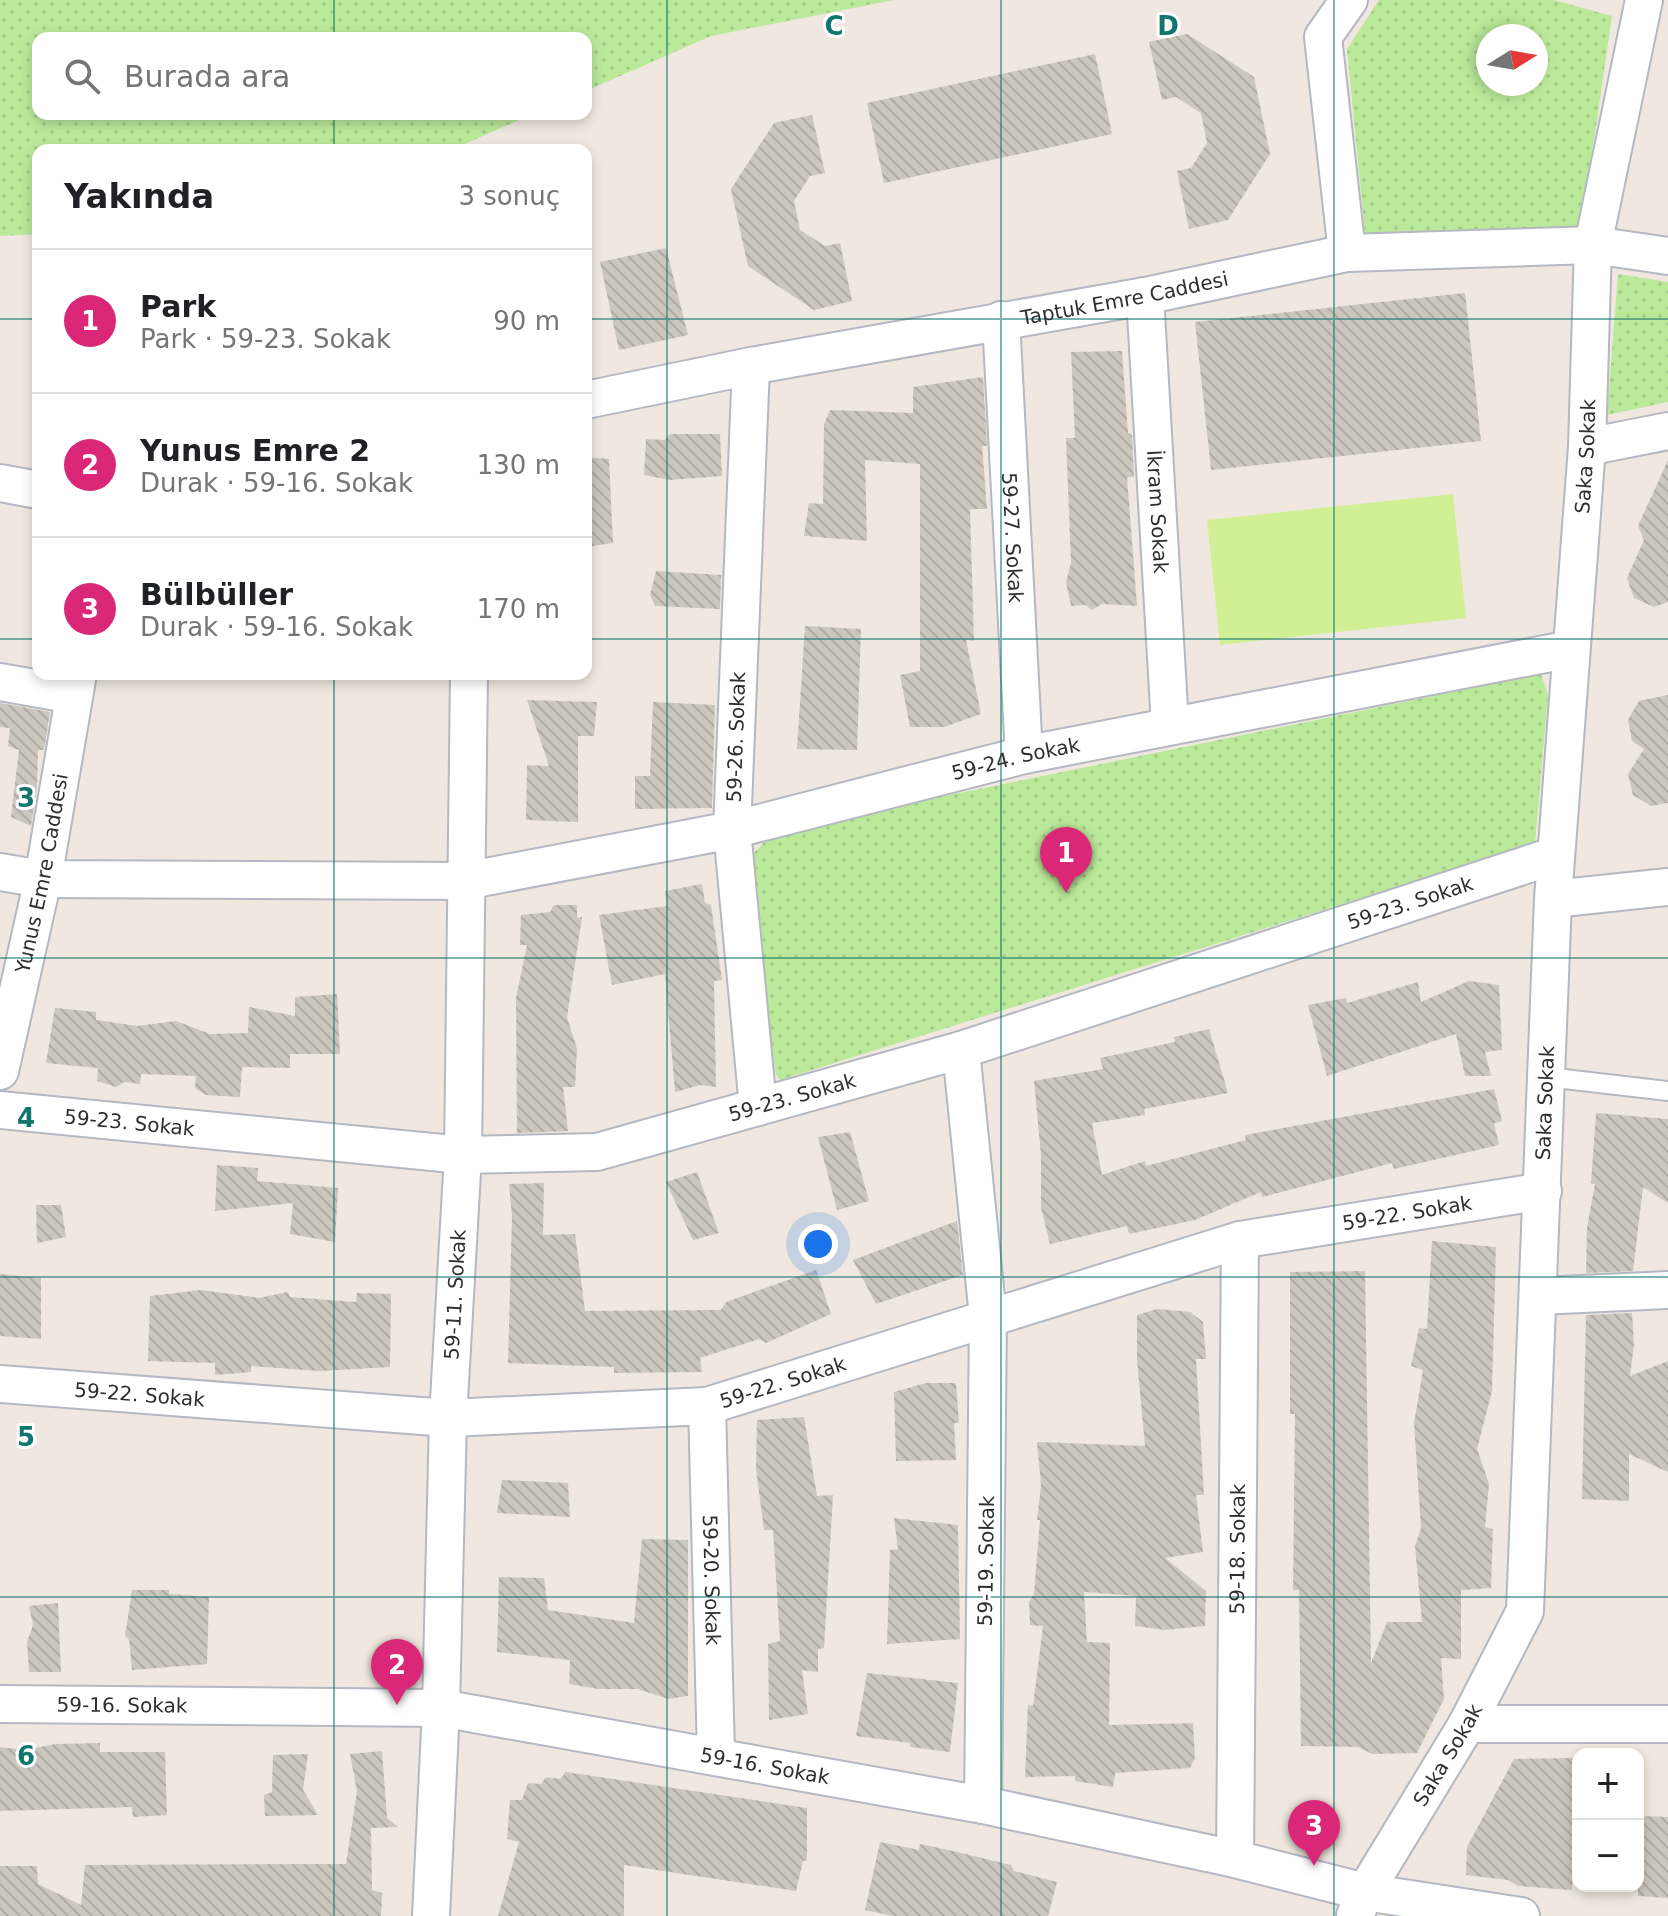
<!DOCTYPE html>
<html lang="tr">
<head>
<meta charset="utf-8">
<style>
  :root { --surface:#fff; --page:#f6f6f6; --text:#202124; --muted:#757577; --line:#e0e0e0; --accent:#db2777 }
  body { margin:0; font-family:"DejaVu Sans",sans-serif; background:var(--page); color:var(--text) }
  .controls { position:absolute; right:24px; bottom:24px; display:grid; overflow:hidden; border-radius:16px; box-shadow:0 4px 12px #0003 }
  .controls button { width:72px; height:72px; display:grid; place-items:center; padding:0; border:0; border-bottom:2px solid var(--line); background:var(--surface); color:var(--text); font:40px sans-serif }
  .compass { position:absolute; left:1476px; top:24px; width:72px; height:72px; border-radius:50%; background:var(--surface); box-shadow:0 4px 12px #0003; rotate:79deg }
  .you { position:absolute; left:818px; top:1244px; width:28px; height:28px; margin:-20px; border:6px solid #fff; border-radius:50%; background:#1a73e8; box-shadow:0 0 0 12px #1a73e833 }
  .badge { display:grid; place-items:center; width:52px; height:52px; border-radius:50%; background:var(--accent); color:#fff; font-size:26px; font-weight:700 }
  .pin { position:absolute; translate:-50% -66px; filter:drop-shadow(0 2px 4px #0008) }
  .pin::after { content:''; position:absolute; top:42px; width:28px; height:24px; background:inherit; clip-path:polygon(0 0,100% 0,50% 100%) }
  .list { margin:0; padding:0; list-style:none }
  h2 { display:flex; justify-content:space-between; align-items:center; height:104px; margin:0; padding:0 32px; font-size:34px }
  h2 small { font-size:26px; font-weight:400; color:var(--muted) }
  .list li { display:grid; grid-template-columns:52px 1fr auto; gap:24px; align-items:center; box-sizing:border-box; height:144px; padding:0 32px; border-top:2px solid var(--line) }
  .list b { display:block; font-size:30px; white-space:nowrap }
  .list p { margin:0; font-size:26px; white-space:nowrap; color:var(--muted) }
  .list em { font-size:26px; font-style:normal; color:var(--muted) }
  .icon { flex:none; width:44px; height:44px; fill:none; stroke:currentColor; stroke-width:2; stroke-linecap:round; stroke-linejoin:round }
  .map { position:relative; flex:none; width:1668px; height:1916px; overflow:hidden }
  .search { position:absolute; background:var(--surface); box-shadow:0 4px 12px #0003; left:32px; top:32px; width:560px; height:88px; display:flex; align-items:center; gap:20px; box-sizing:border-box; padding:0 28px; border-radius:16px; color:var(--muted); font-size:30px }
  .panel { position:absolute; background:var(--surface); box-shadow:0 4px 12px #0003; left:32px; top:144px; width:560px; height:536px; border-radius:16px }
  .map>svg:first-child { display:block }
  .grass { fill:url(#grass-dots); fill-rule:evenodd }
  .pitch { fill:#d1f096 }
  .building { fill:url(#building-back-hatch) }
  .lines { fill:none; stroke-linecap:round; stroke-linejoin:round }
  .lane-casing { stroke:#b4b8c2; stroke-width:22 }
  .street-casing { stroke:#b4b8c2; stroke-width:40 }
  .lane { stroke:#fff; stroke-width:18 }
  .street { stroke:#fff; stroke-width:36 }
  .grid { fill:none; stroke:#0f766e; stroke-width:2; stroke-opacity:0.55 }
  .labels { text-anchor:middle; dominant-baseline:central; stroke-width:6; stroke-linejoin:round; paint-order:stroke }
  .street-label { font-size:20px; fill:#2e2e2e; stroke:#fff }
  .grid-label { font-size:26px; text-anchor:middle; font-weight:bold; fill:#0f766e; stroke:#fff; stroke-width:6; stroke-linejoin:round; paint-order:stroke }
</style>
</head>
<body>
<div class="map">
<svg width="1668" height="1916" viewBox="0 0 1668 1916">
  <defs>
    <pattern id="grass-dots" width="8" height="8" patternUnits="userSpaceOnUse" patternTransform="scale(2)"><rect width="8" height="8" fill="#bbe99a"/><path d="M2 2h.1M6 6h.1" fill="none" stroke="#a1c885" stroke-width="1.8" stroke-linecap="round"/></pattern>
    <pattern id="building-back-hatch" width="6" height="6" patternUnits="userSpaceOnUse" patternTransform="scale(2)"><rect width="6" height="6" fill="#cbc6be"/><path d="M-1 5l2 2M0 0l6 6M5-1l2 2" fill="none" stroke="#afaaa4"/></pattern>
  </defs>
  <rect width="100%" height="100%" fill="#f0e8e0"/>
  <g class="grass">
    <path d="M0,0h894l-183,36 -125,55v-53h-548v76h495l-82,36h-413v84l-38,2z"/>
    <path d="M1379,0h175l58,16 -31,213 -216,4 -18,-184zM1488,36h48v48h-48z"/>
    <path d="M1618,274l50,8v120l-61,13z"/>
    <path d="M1541,674l7,21 -13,149 -755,236 -5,-8 -23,-217 22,-24z"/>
  </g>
  <path class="pitch" d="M1453,494l13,124 -246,27 -13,-125z"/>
  <g class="building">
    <path d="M1187,34l67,43 16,77 -42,66 -39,9 -12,-58 14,-3 16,-25 -6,-30 -25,-16 -14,3 -13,-58z"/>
    <path d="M1095,54l17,80 -228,49 -17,-80z"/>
    <path d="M812,115l13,58 -15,3 -16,25 6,29 25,16 15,-3 12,58 -38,9 -66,-44 -17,-77 43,-66z"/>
    <path d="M666,248l22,87 -69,15 -19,-88z"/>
    <path d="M1465,293l16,148 -270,29 -16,-148z"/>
    <path d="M1122,351l6,82 4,2 2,42h-7l10,129 -35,-2 -10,6 -6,-5 -15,1 -5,-24 5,-19 -5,-125h9l-4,-86z"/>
    <path d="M983,377l4,69h-5l5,63h-17l4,132 -8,-1 15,74 -37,13h-34l-10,-52 20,-4v-207l-55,-4 2,81 -63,-5 5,-33 14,1 1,-80 6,-14 83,3v-26z"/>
    <path d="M670,434h50l2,42 -52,4 -26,-5 2,-36 19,1z"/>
    <path d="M586,457l23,2 4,84 -27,4z"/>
    <path d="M1668,460v142l-14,5 -20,-9 -7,-20 17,-38 -6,-14z"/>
    <path d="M656,571l65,4 -1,34 -65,-3 -5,-11z"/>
    <path d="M805,626l56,3 -4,121 -60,-1z"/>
    <path d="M1668,695v108l-17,3 -18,-11 -5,-21 16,-25 -12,-8 -4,-21 11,-19z"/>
    <path d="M527,700l70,2 -3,34h-16v86l-52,-2 1,-55 22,1z"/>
    <path d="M653,702l62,3 -3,103 -77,1v-33h15z"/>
    <path d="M0,703l50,9 -6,38h-6l-1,37 -6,39 -20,-9 8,-67 -11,-4 2,-18 -10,-1z"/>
    <path d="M702,884l3,19 6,2 11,75 -8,1 2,106 -16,-2 -25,7 -10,-118 -53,11 -13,-70 68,-9 -2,-15z"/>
    <path d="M554,905h23v13l5,-1 -15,100 10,32 -2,38h-12l5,44 -51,2 -1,-135 11,-53h-7l1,-30 29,-3z"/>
    <path d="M1469,981l30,4 3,65 -17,2 6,24h-26l-9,-42 -129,42 -19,-71 38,-7 1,5 71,-21 3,20z"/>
    <path d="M337,994l3,60h-50v14l-48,-1 -2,30 -34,-2 -11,-7 1,-12 -55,-2 -1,10 -16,-2 -8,5 -19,-6 1,-13 -52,-5 9,-55 41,4v8l41,6 39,-5 34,13 38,-1 1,-26 46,9v-19z"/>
    <path d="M1209,1029l19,64 -84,16 1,6 -53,8 10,52 43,-14 1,5 100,-26 -1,-5 249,-46 8,32 -8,2 5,22 -105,24 -2,-6 -130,34 -1,-5 -66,28 -66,14 -2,-8 -77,18 -9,-36v-53l-7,-74 69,-12 -3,-11 75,-16 -1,-5z"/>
    <path d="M1596,1113l72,6v84l-25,-16 -10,84 -47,2 1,-45 8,-44 -4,-1z"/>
    <path d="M850,1132l19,69 -32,9 -19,-73z"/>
    <path d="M217,1165l41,3 -1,13 81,7 -3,54 -45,-8 3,-31 -78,8z"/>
    <path d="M697,1172l22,61 -26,7 -27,-58z"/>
    <path d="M544,1183l-1,52 32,-1 10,77 136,-1 5,-8 90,-32 15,44 -65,29 -7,-4 -59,19 2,14 -88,1v-6l-106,-4 4,-147 -3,-32z"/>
    <path d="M36,1205h25l5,32 -29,6z"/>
    <path d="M957,1221l6,54 -87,29 -23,-44z"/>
    <path d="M1432,1241l64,6 -4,144 -15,58 12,35 -4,43 8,2 -2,59 -30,2v69l-20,-1 3,41 -27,54 -45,1 -13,-7 -58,-1 -2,-156h-6l2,-176h-5v-142l75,-1 6,392 16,-41h35l-7,-76 6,-18 -7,-105 9,-53 -12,-4 8,-38 8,1z"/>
    <path d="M0,1274l41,4v61l-41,-3z"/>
    <path d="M201,1290l58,8 29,-6 2,5 66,5 1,-9 34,1 -1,73 -70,4 -69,-5v6l-36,3v-12l-67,-2 2,-65z"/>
    <path d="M1157,1309l33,3 13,10 3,37h-10l8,136h-8l7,57 -38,6 41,33 -1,35 -40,4 -30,-4 1,-30 -52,-4 3,50 23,1 -1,82 84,-2 2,35 -5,10 -75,5 -2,14 -38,-6v-5l-50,1 3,-72 5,1 10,-80 -13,-1 -1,-23 5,-8 6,-74h-3l4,-35 -4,-43 108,4 -8,-86v-45z"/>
    <path d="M1632,1313l2,31 -4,32 38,-15v111l-39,-18v47l-47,-2 4,-184z"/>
    <path d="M926,1383h30l3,40h-5l2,37 -60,1 -2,-69z"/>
    <path d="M804,1417l13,79 16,-1 -9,153 -6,1v23l-16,-2 6,44 -39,6 -1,-76 12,-3 -7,-111h-9l-8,-61 1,-49z"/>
    <path d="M502,1480l66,3 2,34 -73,-4z"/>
    <path d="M894,1518l64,7 2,114 -73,5 3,-94 8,-1z"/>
    <path d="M642,1539l46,1v156l-20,3 -30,-10h-40l-29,-5 1,-24 -73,-8 2,-75 45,1 4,32 86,13z"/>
    <path d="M132,1590h37v4l40,3 -2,67 -75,6 -3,-31 -4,-3z"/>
    <path d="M58,1603l3,69h-32l-2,-30 6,-17 -4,-19z"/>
    <path d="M867,1673l91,10 -8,69 -40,-5v-4l-54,-7z"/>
    <path d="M100,1743v9h65l2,63 -34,2 -1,-10 -132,4v-64l24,3 32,-6z"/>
    <path d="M382,1751l5,67 11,9 -27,1 1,62 10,3 -1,23h-381v-50h37l1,18 43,21 4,-40 261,-1 11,-73 -7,-37z"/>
    <path d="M308,1754l-5,36 15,25 -53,1 -1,-21 8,-3 1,-37z"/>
    <path d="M1577,1758l-5,132 -54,-4 -10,-6 -42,-5 1,-28 47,-88z"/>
    <path d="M566,1772l241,36v52l-4,1 -7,30 -172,-26v51h-126l21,-74 -12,-3 3,-39h12l6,-17 13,1 5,-7 14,2z"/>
    <path d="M1638,1816l30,1v81l-30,-2z"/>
    <path d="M880,1842l39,8 1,-6 33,7 58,14 3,6 43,11 -9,34h-155l-28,-6z"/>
  </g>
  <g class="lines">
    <g class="lane-casing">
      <path id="lane" d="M1547,1077l121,14"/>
    </g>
    <g class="street-casing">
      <g id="street">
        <path d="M1347,253l-24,-216 26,-37"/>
        <path id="s1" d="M1145,296l25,430"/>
        <path id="s2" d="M1001,320l23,435"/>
        <path d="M751,366l-19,464 26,277"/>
        <path id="s3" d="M586,400l165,-34 394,-70 202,-43 246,-8 75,11"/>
        <path d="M1587,447l81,-16"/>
        <path d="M0,483l38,7"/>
        <path d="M0,682l74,13"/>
        <path id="s4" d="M0,872l43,7 422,2 267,-51 292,-75 547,-106"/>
        <path d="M1553,899l115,-12"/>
        <path d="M961,1050l27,267 -5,488"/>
        <path id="s5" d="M0,1071l43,-192 35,-205"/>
        <path id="s6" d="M0,1110l463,45 134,-3 364,-102 595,-195"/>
        <path d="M1539,1296l129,-6"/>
        <path id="s7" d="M0,1384l448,34 259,-12 533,-166 303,-49"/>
        <path id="s8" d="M707,1406l9,349"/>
        <path id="s9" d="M0,1704l441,4 542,97 252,54 130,33 156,24"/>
        <path d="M1467,1724h201"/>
        <path id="s10" d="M1235,1859l5,-619"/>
        <path id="s11" d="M431,1916l10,-208 7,-290 15,-263 6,-481"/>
        <path id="s12" d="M1355,1916l10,-24 102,-168 58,-113 28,-712 34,-452 6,-202 51,-245"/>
      </g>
    </g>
    <use href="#lane" class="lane"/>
    <use href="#street" class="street"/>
  </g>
  <path class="grid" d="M334,0v38M667,0v1916M1001,0v1916M1334,0v1916M334,114v36M0,319h38M586,319h1082M0,639h38M586,639h1082M334,674v1242M0,958h1668M0,1277h1668M0,1597h1668"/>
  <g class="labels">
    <g class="street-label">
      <text stroke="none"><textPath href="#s3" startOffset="548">Taptuk Emre Caddesi</textPath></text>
      <text stroke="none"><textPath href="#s12" startOffset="1506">Saka Sokak</textPath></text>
      <text stroke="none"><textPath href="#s1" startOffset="216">İkram Sokak</textPath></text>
      <text stroke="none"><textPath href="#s2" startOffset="218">59-27. Sokak</textPath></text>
      <text transform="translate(736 737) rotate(-88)">59-26. Sokak</text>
      <text stroke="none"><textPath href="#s4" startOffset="1030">59-24. Sokak</textPath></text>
      <text stroke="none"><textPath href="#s5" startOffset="202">Yunus Emre Caddesi</textPath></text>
      <text stroke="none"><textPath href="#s6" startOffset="1450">59-23. Sokak</textPath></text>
      <text stroke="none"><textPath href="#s6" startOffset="802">59-23. Sokak</textPath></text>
      <text stroke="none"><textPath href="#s12" startOffset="858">Saka Sokak</textPath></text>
      <text stroke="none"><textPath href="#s6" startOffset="130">59-23. Sokak</textPath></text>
      <text stroke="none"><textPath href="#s7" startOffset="1436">59-22. Sokak</textPath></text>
      <text stroke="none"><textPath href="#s11" startOffset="622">59-11. Sokak</textPath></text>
      <text stroke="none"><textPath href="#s7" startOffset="788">59-22. Sokak</textPath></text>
      <text stroke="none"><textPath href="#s7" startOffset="140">59-22. Sokak</textPath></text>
      <text stroke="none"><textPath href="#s10" startOffset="310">59-18. Sokak</textPath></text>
      <text transform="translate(986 1561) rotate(-89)">59-19. Sokak</text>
      <text stroke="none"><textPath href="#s8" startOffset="174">59-20. Sokak</textPath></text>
      <text stroke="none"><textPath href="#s9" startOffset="122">59-16. Sokak</textPath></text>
      <text stroke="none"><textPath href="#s12" startOffset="186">Saka Sokak</textPath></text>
      <text stroke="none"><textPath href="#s9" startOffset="770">59-16. Sokak</textPath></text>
    </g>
  </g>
  <g class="grid-label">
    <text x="834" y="35">C</text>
    <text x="1168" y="35">D</text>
    <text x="26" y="807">3</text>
    <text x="26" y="1127">4</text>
    <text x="26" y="1446">5</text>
    <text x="26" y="1765">6</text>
  </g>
</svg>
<div class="controls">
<button>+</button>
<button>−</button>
</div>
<svg class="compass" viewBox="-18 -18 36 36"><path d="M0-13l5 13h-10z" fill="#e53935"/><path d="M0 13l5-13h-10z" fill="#757577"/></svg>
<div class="you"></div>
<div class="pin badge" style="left:1066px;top:893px">1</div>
<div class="pin badge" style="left:397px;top:1705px">2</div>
<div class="pin badge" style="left:1314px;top:1866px">3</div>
<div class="search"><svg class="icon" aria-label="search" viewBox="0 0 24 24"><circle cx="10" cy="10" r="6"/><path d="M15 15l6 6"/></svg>Burada ara</div>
<section class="panel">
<h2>Yakında<small>3 sonuç</small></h2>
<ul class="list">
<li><span class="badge">1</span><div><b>Park</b><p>Park · 59-23. Sokak</p></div><em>90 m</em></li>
<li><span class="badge">2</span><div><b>Yunus Emre 2</b><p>Durak · 59-16. Sokak</p></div><em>130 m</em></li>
<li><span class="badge">3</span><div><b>Bülbüller</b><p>Durak · 59-16. Sokak</p></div><em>170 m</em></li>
</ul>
</section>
</div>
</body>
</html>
